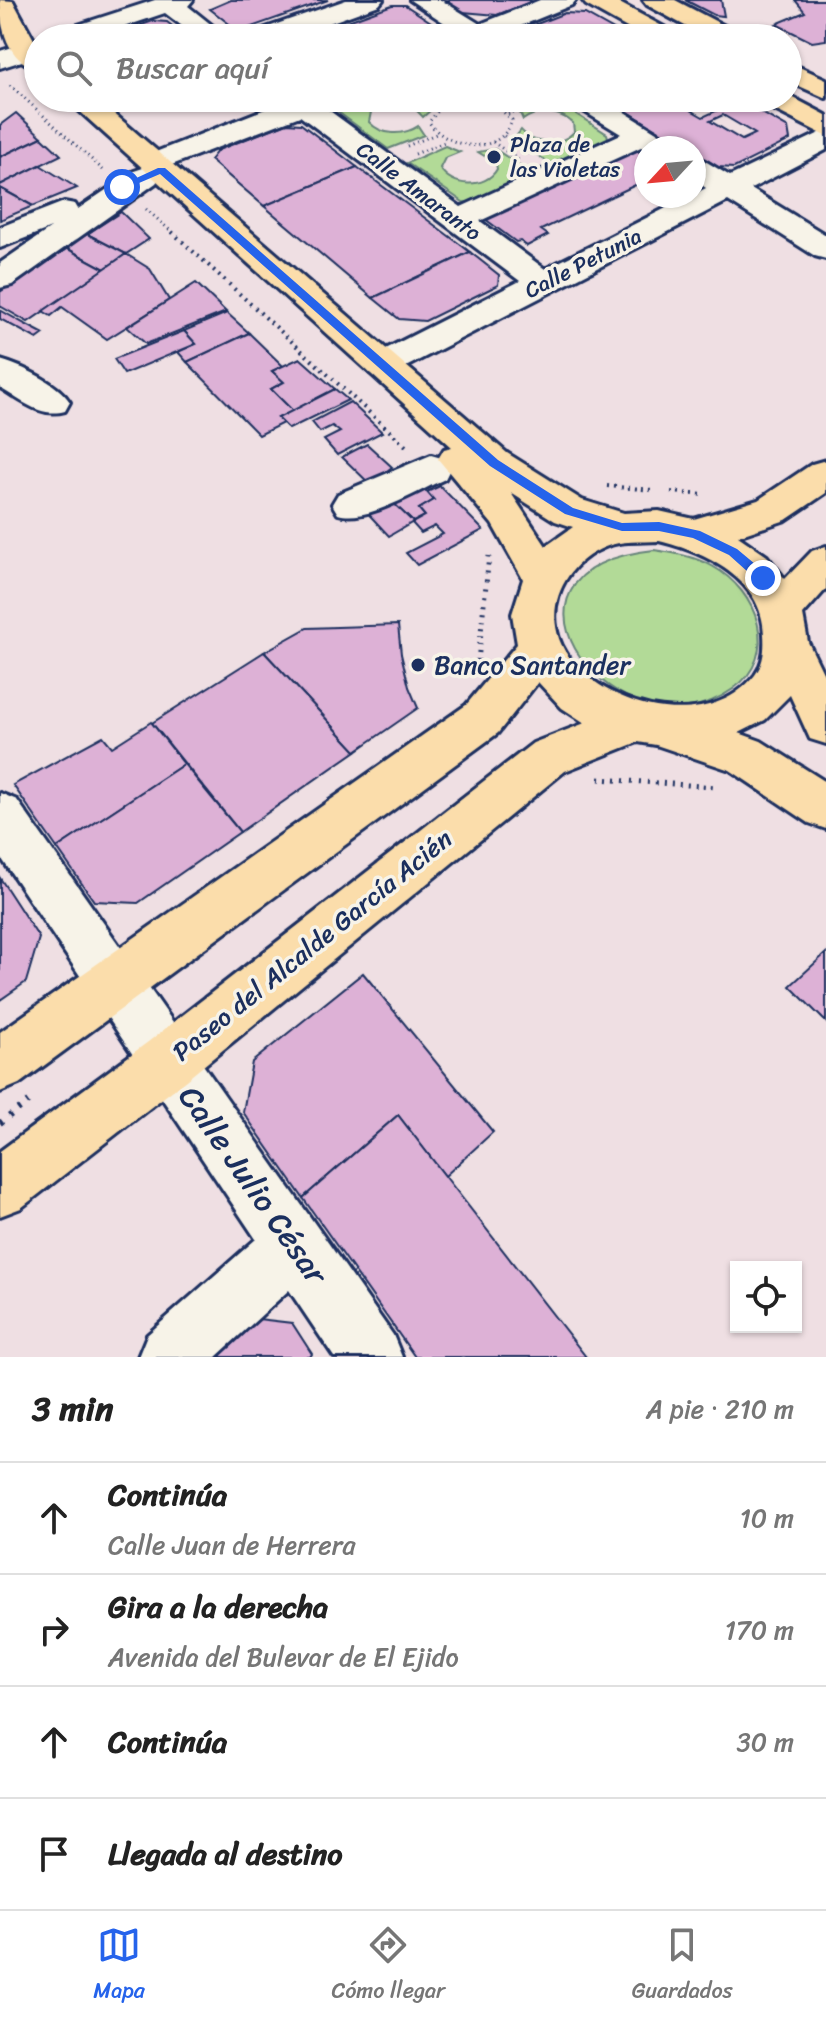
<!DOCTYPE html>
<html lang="es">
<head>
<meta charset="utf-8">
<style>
  :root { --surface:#fff; --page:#f2f2f2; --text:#222; --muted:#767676; --line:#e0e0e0; --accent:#2563eb }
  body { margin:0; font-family:Sriracha,sans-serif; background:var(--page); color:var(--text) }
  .controls { position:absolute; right:24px; bottom:24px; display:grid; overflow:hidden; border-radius:0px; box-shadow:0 2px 6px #0004 }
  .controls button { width:72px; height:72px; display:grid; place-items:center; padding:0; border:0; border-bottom:2px solid var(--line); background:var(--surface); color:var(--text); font:40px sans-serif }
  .compass { position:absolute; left:634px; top:136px; width:72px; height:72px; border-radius:50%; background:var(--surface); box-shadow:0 2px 6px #0004; rotate:244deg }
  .stop { position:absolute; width:24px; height:24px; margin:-18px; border:6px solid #2563eb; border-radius:50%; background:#fff }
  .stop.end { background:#2563eb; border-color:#fff; box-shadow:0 2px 8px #0008 }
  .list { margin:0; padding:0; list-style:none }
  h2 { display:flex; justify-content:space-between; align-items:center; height:104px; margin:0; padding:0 32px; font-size:34px }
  h2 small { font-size:26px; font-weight:400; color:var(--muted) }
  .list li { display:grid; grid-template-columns:52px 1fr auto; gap:24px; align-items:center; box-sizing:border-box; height:112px; padding:0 32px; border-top:2px solid var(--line) }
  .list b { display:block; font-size:30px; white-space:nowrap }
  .list p { margin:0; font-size:26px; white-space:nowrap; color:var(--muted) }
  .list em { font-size:26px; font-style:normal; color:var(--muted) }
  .icon { flex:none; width:44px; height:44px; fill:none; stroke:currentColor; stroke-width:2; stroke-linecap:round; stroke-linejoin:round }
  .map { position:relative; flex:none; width:826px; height:1357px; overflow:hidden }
  .search { position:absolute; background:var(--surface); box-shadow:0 2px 6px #0004; left:24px; right:24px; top:24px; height:88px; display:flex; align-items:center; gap:20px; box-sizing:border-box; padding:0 28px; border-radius:44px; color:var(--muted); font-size:30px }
  .sheet { height:552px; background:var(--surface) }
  nav { display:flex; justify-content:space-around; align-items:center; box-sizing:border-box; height:112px; border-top:2px solid var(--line); background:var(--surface); font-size:22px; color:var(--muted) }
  nav a { display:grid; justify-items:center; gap:4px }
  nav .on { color:var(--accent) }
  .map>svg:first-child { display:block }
  .green { fill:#b2da97; stroke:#66847a; stroke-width:2 }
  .building { fill:#ddb1d6; stroke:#1b2f5e; stroke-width:2; fill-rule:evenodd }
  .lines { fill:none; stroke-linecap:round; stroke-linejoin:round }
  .minor-casing { stroke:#1b2f5e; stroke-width:6 }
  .major-casing { stroke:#1b2f5e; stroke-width:6 }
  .path-far3 { stroke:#1b2f5e; stroke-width:3; stroke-dasharray:1 4; stroke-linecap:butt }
  .path-far2 { stroke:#1b2f5e; stroke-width:4; stroke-dasharray:2 5; stroke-linecap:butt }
  .path-far1 { stroke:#1b2f5e; stroke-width:5; stroke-dasharray:2 6; stroke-linecap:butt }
  .path { stroke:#1b2f5e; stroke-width:6; stroke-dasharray:3 8; stroke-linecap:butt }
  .minor { fill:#f7f3e8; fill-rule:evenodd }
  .major { fill:#fbddab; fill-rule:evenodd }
  .route { fill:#2563eb }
  .poi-dot { fill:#1b2f5e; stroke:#f7f3e8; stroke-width:3 }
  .labels { text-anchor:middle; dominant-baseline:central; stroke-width:7; stroke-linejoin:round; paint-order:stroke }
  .far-poi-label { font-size:22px; fill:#1b2f5e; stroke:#f7f3e8; text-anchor:start }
  .far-street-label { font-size:22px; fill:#1b2f5e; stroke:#f7f3e8 }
  .poi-label { font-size:26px; fill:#1b2f5e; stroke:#f7f3e8; text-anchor:start }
  .street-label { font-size:26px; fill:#1b2f5e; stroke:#f7f3e8 }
  .near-street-label { font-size:32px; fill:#1b2f5e; stroke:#f7f3e8 }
</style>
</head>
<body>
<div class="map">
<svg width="826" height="1357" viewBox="0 0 826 1357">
  <rect width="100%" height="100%" fill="#efdfe3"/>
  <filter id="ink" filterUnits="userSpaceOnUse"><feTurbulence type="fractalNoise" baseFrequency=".0125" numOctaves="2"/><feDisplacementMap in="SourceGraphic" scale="16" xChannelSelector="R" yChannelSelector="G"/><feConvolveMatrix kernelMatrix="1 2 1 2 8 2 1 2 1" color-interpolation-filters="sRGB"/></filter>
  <g filter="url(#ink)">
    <g class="green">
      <path d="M348,98h70l14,11 -9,8c-13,-17 -36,-16 -52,-5l-2,10c13,14 34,14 49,4l6,9 -36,14 -54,-40 5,-8z"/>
      <path d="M554,100l53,34 3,11 -52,24 -44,-30 7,-9c12,15 39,17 53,2l-1,-9c-15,-13 -35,-14 -50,-3l-3,-7z"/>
      <path d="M445,146l15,6 -15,6 -5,10c11,20 46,21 57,1l-1,-6 -18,-11 17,-3 43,29 -54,26 -21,-2 -56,-39z"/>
      <path d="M654,550c20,3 40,6 58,16 46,25 69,89 21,123 -113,80 -268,-119 -79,-139z"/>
    </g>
    <g class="building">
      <path d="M231,0h97l-85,30h-6l-27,-21z"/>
      <path d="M442,0h88l3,1 -36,14 -34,-3z"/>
      <path d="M685,0h36l3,16 -10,-1z"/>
      <path d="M826,0v40l-14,2 -36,-18 29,-12 -10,-12z"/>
      <path d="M392,5h13l38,25 -1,6 -107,2 -12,-8z"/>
      <path d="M565,13l20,1 43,24h-117v-4z"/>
      <path d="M153,21l14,1 21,16h-84z"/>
      <path d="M628,98h42l33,19 13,-6 -23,-13h43l52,30 2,12 -56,28 -16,-1 -24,-15v-4h-6l-73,-44zM723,115l32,19 -13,6 -32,-19z"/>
      <path d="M16,113l26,24 -42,20v-32z"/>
      <path d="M287,123l14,1 56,43 -93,39 -54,-46 8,-10z"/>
      <path d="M42,137l19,18 -61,30v-28z"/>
      <path d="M631,147l15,9v24l-105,50 7,5 -21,11 -7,-5 -4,1 -35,-26z"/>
      <path d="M40,165l37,23 -44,18 -33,-18v-3z"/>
      <path d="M357,167l104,78 9,7 -97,46 -109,-92z"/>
      <path d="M0,188l33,18 -33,14z"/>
      <path d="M121,212l28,27 -23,15 -39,-20z"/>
      <path d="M87,234l39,20 -21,15 -39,-21z"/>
      <path d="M66,248l39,21 -77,53 -28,-16v-14z"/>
      <path d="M470,252l29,23 -1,10 -73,36 -26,-2 -26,-21z"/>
      <path d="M126,254l24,15 19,31 -62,39 -45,-32 -11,9 -8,-5z"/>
      <path d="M196,283l30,29 -80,32 -19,-17z"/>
      <path d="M0,310l25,14 19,10 -7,5 -37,-20z"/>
      <path d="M227,313l22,20 -62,29 -9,-10 18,-8 -12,-13z"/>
      <path d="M184,331l12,13 -72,30 -10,-15z"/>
      <path d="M249,333l34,33 -11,5 12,11 -13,7 22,22 -15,7 5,5 -24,12 -72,-73z"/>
      <path d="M300,358l35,31 -42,22 -22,-22 13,-7 -12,-11z"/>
      <path d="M335,389l13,11 -59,29 -11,-11z"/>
      <path d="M350,402l32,30 -45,23 -13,-15 16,-8 -8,-6 -12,6 -8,-10z"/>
      <path d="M367,444l25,23 -4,3 8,8 -22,10 -32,-31z"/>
      <path d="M429,475l11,11 -13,6 7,8 -15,9 6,7 -12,6 -28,-27z"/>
      <path d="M440,486l43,44 -66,35 -11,-12 37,-19 -8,-8 -14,7 -9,-10 13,-7 -6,-7 15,-9 -7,-8z"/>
      <path d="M385,495l28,27 -24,14 -28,-30z"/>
      <path d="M398,625l3,29 8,33 9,21 -62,43 -92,-99 43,-24z"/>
      <path d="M264,652l92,99 -116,81 -88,-109z"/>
      <path d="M151,722l33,42 -127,84 -44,-63 90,-49 9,11z"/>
      <path d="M184,764l56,68 -102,71 -44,-2 -37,-53z"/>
      <path d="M0,878l39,60 -13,44 -26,18z"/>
      <path d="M826,953v69l-36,-36z"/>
      <path d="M363,973l130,159 -48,44 -47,-61 -95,83 -60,-86 9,-50z"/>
      <path d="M398,1115l47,61 141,181h-171l-112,-159z"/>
      <path d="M258,1319l34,4 20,31 -2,3h-94z"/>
    </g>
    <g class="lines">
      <g class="minor-casing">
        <g id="minor">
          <path d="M155,0h38l-5,6 40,32h-30l-33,-25 -74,25h-39l4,-6z"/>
          <path d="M346,0h37l-4,5 -91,33h-38l4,-6z"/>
          <path d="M410,0h31l39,24 60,-24h36l-4,5 -76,31 2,2h-44l4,-6z"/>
          <path d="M38,39v17l-38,12v-17z"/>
          <path d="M280,98h53l-10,8 138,101 160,-73 -49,-30 -4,-6h34l69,43 4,7 -29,2 -5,-3 -161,74 65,48 161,-81 -12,-8v-22l11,3 25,15 96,-46v20l-75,39 75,46v24l-11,-3 -87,-55 -334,172 -12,4 -12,-4 -6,-8 6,-8 150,-76 -220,-165 -144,55 4,6 -4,6 -144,102 -12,3v-25l51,-35 -51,20v-21l64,-25 11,2 3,5 56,-38 9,-3 -4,-5 4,-6 140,-55z"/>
          <path d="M0,360c22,6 58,23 70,42l-5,9c-25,7 -44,-11 -65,-23z"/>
          <path d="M431,455l14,4 5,10 -5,10c-28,12 -78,44 -107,35l-6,-10 6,-10z"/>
          <path d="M0,793l17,7 376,535 9,22h-68l-45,-67 -73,67h-78l9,-22 109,-96 -256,-383z"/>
        </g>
      </g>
      <g class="major-casing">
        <g id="major">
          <path d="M0,0l13,1 25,46v22c-31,-8 -38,-42 -38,-69z"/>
          <path d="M582,0h32l59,32 4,6h-32l-59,-33z"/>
          <path d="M643,0h32l61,32 4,6h-33l-60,-33z"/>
          <path d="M788,62l38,17v19l-38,-17z"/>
          <path d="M788,95l38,20v21l-63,-32 -4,-6h29z"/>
          <path d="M65,98h31l411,355 75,47 42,13 35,-2 35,8 64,-19 54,-36 14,-4v33l-40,27 -48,16 29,20 18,23 27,-28 14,-5v43l-23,26 5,27 18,37v65l-16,-5 -20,-44 -25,25 -26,13 22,8 65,41v47l-17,-6 -79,-53 -74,-25 -18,-3 -73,29 -379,309 -165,128 -21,8v-65l148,-109 385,-299 52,-20 -23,-15 -24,-26 -40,51 -479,351 -19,8v-60l466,-327 51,-61 -5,-30 11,-35 -31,-55 -54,-65 6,-10 8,-2zM511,493l44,28 18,6 -27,19zM659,541c46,11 104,38 105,93 1,15 0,29 -9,41 -45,57 -142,35 -183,-14 -34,-41 -13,-95 33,-114 16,-7 37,-5 54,-6z"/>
        </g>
      </g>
      <g class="path-far3">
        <path d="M10,85l93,85"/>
        <path d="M422,98l15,11"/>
        <path d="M472,100l27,8 13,12c-11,37 -65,30 -83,2l12,-15z"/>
        <path d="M499,106l20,-8"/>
        <path d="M508,114l40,-16"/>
        <path d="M504,136l28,19"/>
        <path d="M493,142l28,20"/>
        <path d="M407,146l29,-12"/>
        <path d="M415,154l32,-13"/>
        <path d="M146,209l28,25"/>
      </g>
      <g class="path-far2">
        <path d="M172,232l235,215"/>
        <path d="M607,486l46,4"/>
        <path d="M671,492l34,3"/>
      </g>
      <g class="path-far1">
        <path d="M478,661l11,-105"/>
        <path d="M599,779l118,8"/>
      </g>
      <path class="path" d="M0,1123l28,-21"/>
      <use href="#minor" class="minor"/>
      <use href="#major" class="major"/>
    </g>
  </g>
  <path class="route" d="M158,168h7l333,292 75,48 49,15 37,-1 41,9 37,18 30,25v7h-9l-29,-26 -36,-17 -34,-7h-37l-57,-17 -75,-48 -330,-292 -35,15 -8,-2z"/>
  <g class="poi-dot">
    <circle cx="494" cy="157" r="8"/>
    <circle cx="418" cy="665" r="8"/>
  </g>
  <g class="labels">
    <g class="far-poi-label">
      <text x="510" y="144">Plaza de<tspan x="510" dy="25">las Violetas</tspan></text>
    </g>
    <g class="far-street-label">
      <text transform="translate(419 191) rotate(37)">Calle Amaranto</text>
      <text transform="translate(583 263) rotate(-27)">Calle Petunia</text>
    </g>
    <g class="poi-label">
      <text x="434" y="665">Banco Santander</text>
    </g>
    <g class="street-label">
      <text transform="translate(312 945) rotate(-39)">Paseo del Alcalde García Acién</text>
    </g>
    <g class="near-street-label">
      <text transform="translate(253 1185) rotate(55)">Calle Julio César</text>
    </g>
  </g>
</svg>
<div class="controls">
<button><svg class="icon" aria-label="locate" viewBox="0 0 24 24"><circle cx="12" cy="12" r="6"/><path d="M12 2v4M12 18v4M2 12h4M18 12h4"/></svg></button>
</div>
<svg class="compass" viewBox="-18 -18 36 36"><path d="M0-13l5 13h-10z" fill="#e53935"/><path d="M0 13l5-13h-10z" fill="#767676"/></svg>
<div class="stop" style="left:122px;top:187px"></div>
<div class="stop end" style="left:763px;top:578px"></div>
<div class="search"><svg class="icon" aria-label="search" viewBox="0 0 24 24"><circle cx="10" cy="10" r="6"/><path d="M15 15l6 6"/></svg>Buscar aquí</div>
</div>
<section class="sheet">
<h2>3 min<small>A pie · 210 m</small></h2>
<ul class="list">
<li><svg class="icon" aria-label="ahead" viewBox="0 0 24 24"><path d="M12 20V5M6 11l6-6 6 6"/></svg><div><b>Continúa</b><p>Calle Juan de Herrera</p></div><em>10 m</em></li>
<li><svg class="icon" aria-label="right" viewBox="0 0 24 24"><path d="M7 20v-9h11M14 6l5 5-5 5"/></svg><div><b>Gira a la derecha</b><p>Avenida del Bulevar de El Ejido</p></div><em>170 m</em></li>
<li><svg class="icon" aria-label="ahead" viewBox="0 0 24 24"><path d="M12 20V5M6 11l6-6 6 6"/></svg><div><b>Continúa</b></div><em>30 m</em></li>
<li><svg class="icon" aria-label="arrive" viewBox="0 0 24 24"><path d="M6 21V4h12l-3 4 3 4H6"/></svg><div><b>Llegada al destino</b></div></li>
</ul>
</section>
<nav>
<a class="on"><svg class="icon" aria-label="map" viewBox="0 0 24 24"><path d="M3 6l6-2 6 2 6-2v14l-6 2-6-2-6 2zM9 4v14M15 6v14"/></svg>Mapa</a>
<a><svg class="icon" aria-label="directions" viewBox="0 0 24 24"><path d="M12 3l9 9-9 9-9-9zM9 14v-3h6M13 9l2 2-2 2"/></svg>Cómo llegar</a>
<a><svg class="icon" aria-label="saved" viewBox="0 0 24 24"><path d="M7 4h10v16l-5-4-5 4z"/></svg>Guardados</a>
</nav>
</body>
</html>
